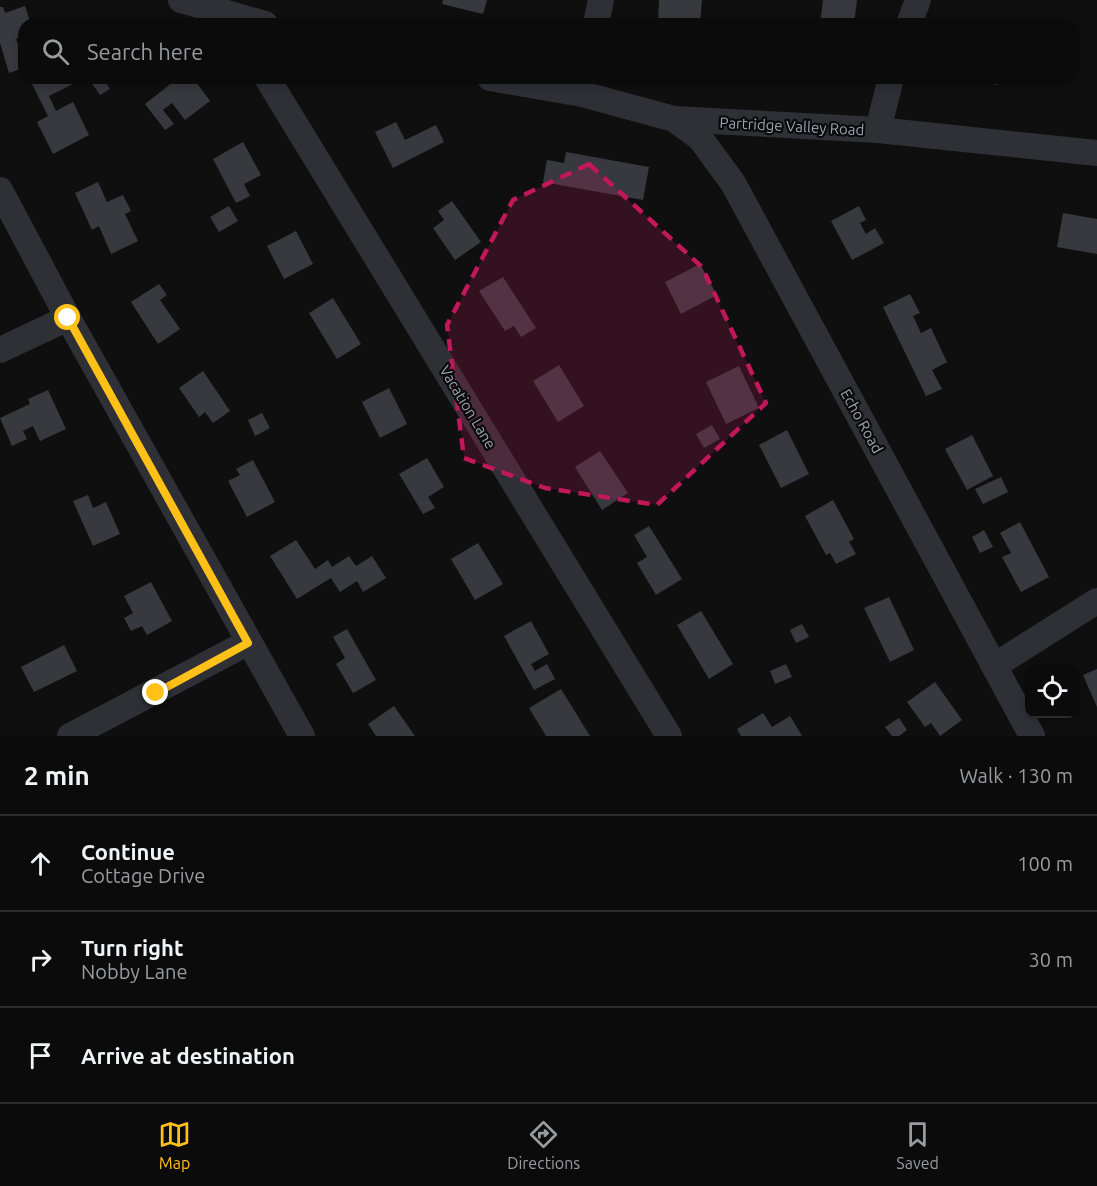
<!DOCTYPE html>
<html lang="en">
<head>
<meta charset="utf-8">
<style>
  :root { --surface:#0b0b0c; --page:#141415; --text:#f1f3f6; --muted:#9a9b9d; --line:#2b2b2d; --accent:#ffc018 }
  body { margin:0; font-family:Ubuntu,sans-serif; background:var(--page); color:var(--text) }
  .controls { position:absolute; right:18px; bottom:18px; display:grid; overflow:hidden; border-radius:12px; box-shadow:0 3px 9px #0003 }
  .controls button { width:54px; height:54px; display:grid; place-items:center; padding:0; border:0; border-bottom:2px solid var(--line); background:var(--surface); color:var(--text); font:30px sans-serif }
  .stop { position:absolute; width:18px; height:18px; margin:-14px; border:4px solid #ffc018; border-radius:50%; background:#fff }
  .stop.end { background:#ffc018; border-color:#fff; box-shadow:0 2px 6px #0008 }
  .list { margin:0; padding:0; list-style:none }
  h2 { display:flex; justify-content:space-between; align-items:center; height:78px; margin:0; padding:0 24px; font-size:26px }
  h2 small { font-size:20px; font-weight:400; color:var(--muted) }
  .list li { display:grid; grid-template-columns:39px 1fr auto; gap:18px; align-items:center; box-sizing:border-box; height:96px; padding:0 24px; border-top:2px solid var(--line) }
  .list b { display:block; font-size:22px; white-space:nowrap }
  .list p { margin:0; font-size:20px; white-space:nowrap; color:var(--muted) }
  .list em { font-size:20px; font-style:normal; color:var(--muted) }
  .icon { flex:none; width:33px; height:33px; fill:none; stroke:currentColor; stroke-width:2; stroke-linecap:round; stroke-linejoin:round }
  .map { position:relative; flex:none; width:1097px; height:736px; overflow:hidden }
  .search { position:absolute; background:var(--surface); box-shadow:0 3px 9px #0003; left:18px; right:18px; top:18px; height:66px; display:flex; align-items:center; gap:15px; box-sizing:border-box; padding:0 21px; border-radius:18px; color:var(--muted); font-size:22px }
  .sheet { height:366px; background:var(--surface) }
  nav { display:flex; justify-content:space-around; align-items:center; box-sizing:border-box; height:84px; border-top:2px solid var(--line); background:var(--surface); font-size:16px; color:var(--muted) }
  nav a { display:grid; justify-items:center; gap:3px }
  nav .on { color:var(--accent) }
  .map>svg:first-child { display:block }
  .building { fill:#38393f }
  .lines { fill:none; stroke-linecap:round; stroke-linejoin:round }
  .minor { stroke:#2f3036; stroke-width:26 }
  .route { stroke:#ffc018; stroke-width:8 }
  .marked { fill:#c2185b; fill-opacity:0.2; stroke:#c2185b; stroke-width:4.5; stroke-dasharray:12 8; stroke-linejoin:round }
  .labels { text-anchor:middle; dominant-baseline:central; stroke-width:4.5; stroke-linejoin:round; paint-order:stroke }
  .street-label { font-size:15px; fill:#9ea3b3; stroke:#0a0a0b }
</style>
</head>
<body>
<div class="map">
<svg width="1097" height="736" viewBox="0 0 1097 736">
  <rect width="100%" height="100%" fill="#0f0f10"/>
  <g class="building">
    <path d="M443,0h44l-4,14 -41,-10z"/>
    <path d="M659,0h43l-2,24h-42z"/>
    <path d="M823,0h34l-3,24h-34z"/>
    <path d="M25,6l6,18h-7v12l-8,3 4,11 4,-1v19l-15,5 -9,-30v-36h3l2,6z"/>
    <path d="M38,78h32l3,6 -24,12 7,15 17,-9 16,33 -36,19 -16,-32 11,-6 -17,-34z"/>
    <path d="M97,78h6l7,11 -10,6 -9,-13z"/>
    <path d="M178,78h15l17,23 -25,19 -13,-17 -9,7 11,14 -9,6 -20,-26z"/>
    <path d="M964,78h35l-2,7z"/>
    <path d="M396,122l9,18 31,-15 8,17 -51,26 -18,-36z"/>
    <path d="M243,142l18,33 -17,9 6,12 -14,7 -23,-44z"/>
    <path d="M566,152l83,15 -6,33 -100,-18 4,-22 17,3z"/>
    <path d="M98,182l9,20 16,-7 8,16 -6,3 13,27 -27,13 -12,-28 -7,4 -17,-37z"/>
    <path d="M452,201l29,41 -26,18 -22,-32 11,-8 -6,-9z"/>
    <path d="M229,206l9,15 -19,11 -9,-15z"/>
    <path d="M859,206l7,14 -6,3 6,11 9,-6 9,15 -32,17 -21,-39z"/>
    <path d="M1063,213l34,6v35l-40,-7z"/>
    <path d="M296,231l17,33 -29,15 -17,-33z"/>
    <path d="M700,264l17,31 -36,19 -16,-32z"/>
    <path d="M503,277l33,51 -15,9 -7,-11 -9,5 -26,-40z"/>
    <path d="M159,284l8,11 -7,5 20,29 -22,15 -27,-42z"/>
    <path d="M910,294l10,19 -7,3 8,17 10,-5 16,34 -15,8 10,19 -16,7 -43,-89z"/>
    <path d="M333,298l28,46 -24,15 -28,-46z"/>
    <path d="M559,365l25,41 -26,16 -25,-41z"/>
    <path d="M739,366l20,42 -33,16 -20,-42z"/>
    <path d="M203,371l27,40 -17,12 -8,-11 -6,5 -20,-29z"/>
    <path d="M389,388l18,36 -27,14 -18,-36z"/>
    <path d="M48,390l18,39 -26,12 -7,-15 -10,5 4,8 -15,7 -12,-28 30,-14 -2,-5z"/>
    <path d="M262,413l8,15 -15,8 -7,-16z"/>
    <path d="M712,425l8,14 -16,9 -8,-14z"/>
    <path d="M787,430l22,44 -28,14 -22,-43z"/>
    <path d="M972,435l21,41 -26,14 -22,-41z"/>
    <path d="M600,451l28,42 -26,17 -27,-43z"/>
    <path d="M427,458l17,29 -16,10 7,11 -12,6 -24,-40z"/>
    <path d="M253,460l22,42 -28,15 -19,-36 12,-6 -4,-6z"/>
    <path d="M1001,477l7,15 -25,12 -8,-15z"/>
    <path d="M88,495l5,13 13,-6 14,32 -27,12 -20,-45z"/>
    <path d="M833,500l21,39 -5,3 7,12 -20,10 -6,-11 -4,2 -21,-39z"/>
    <path d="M1020,522l29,55 -28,15 -19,-35 9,-4 -11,-20z"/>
    <path d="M649,526l33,53 -26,16 -19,-32 10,-6 -13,-22z"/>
    <path d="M984,530l9,17 -13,6 -8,-16z"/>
    <path d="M296,540l19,29 13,-9 4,7 17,-11 7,10 16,-10 14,22 -23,14 -6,-11 -17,11 -9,-14 -34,21 -27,-43z"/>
    <path d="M478,543l25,41 -28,16 -24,-41z"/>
    <path d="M151,582l21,39 -25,14 -5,-9 -11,5 -7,-13 9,-5 -9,-17z"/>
    <path d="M889,597l25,53 -24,12 -26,-54z"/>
    <path d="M701,611l32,53 -24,15 -32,-54z"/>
    <path d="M531,621l18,33 -18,10 4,7 12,-7 8,15 -21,11 -30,-54z"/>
    <path d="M802,624l7,13 -13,6 -6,-13z"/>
    <path d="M347,629l29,51 -23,13 -17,-29 9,-6 -12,-21z"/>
    <path d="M64,645l13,26 -43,21 -13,-25z"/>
    <path d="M786,664l6,13 -17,7 -5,-13z"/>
    <path d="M1097,669v38l-14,-32z"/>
    <path d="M935,682l27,38 -22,16 -9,-13 -6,4 -18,-25z"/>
    <path d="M561,689l29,47h-44l-17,-28z"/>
    <path d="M394,706l21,30h-39l-8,-12z"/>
    <path d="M763,713l9,14 18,-11 12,20h-61l-4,-7z"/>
    <path d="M899,718l8,12 -8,6h-7l-7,-9z"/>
  </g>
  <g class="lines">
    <g class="minor">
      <path d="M181,0l84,24"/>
      <path d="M596,24l5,-24"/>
      <path d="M909,24l9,-24"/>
      <path d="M267,78l402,658"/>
      <path d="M490,78l92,16 92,25 204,11 219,23"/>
      <path d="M674,119l26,19 33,45 299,553"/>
      <path d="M878,130l13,-52"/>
      <path d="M0,190l68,128 234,418"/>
      <path d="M0,350l68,-32"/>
      <path d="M994,666l103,-65"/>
      <path d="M70,736l177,-93"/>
    </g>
  </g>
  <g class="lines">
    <path class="route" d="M68,318l180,325 -92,50"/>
  </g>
  <path class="marked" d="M589,164l113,103 64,136 -109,102 -112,-17 -81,-30 -17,-133 66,-125z"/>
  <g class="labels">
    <g class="street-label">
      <text transform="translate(792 126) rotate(3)">Partridge Valley Road</text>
      <text transform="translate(468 407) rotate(59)">Vacation Lane</text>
      <text transform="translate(862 421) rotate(61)">Echo Road</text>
    </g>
  </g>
</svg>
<div class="controls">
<button><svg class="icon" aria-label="locate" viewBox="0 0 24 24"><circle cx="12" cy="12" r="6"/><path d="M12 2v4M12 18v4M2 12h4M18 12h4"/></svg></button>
</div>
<div class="stop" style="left:68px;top:318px"></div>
<div class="stop end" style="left:156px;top:693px"></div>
<div class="search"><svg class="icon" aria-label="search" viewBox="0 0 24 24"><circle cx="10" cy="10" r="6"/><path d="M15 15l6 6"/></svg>Search here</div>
</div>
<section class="sheet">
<h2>2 min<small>Walk · 130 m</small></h2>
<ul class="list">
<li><svg class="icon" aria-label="ahead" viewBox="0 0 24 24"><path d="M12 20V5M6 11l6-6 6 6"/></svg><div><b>Continue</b><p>Cottage Drive</p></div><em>100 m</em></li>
<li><svg class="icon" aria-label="right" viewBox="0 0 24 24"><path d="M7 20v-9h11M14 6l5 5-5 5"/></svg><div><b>Turn right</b><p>Nobby Lane</p></div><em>30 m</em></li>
<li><svg class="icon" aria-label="arrive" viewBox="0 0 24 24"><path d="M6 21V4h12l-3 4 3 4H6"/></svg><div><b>Arrive at destination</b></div></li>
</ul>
</section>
<nav>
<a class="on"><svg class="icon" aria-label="map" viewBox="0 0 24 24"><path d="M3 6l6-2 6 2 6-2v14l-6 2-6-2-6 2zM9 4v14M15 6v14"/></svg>Map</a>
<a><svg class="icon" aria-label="directions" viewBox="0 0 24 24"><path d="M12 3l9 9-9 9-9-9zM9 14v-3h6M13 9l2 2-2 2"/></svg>Directions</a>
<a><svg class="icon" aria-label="saved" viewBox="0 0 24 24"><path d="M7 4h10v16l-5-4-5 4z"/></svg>Saved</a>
</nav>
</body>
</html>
